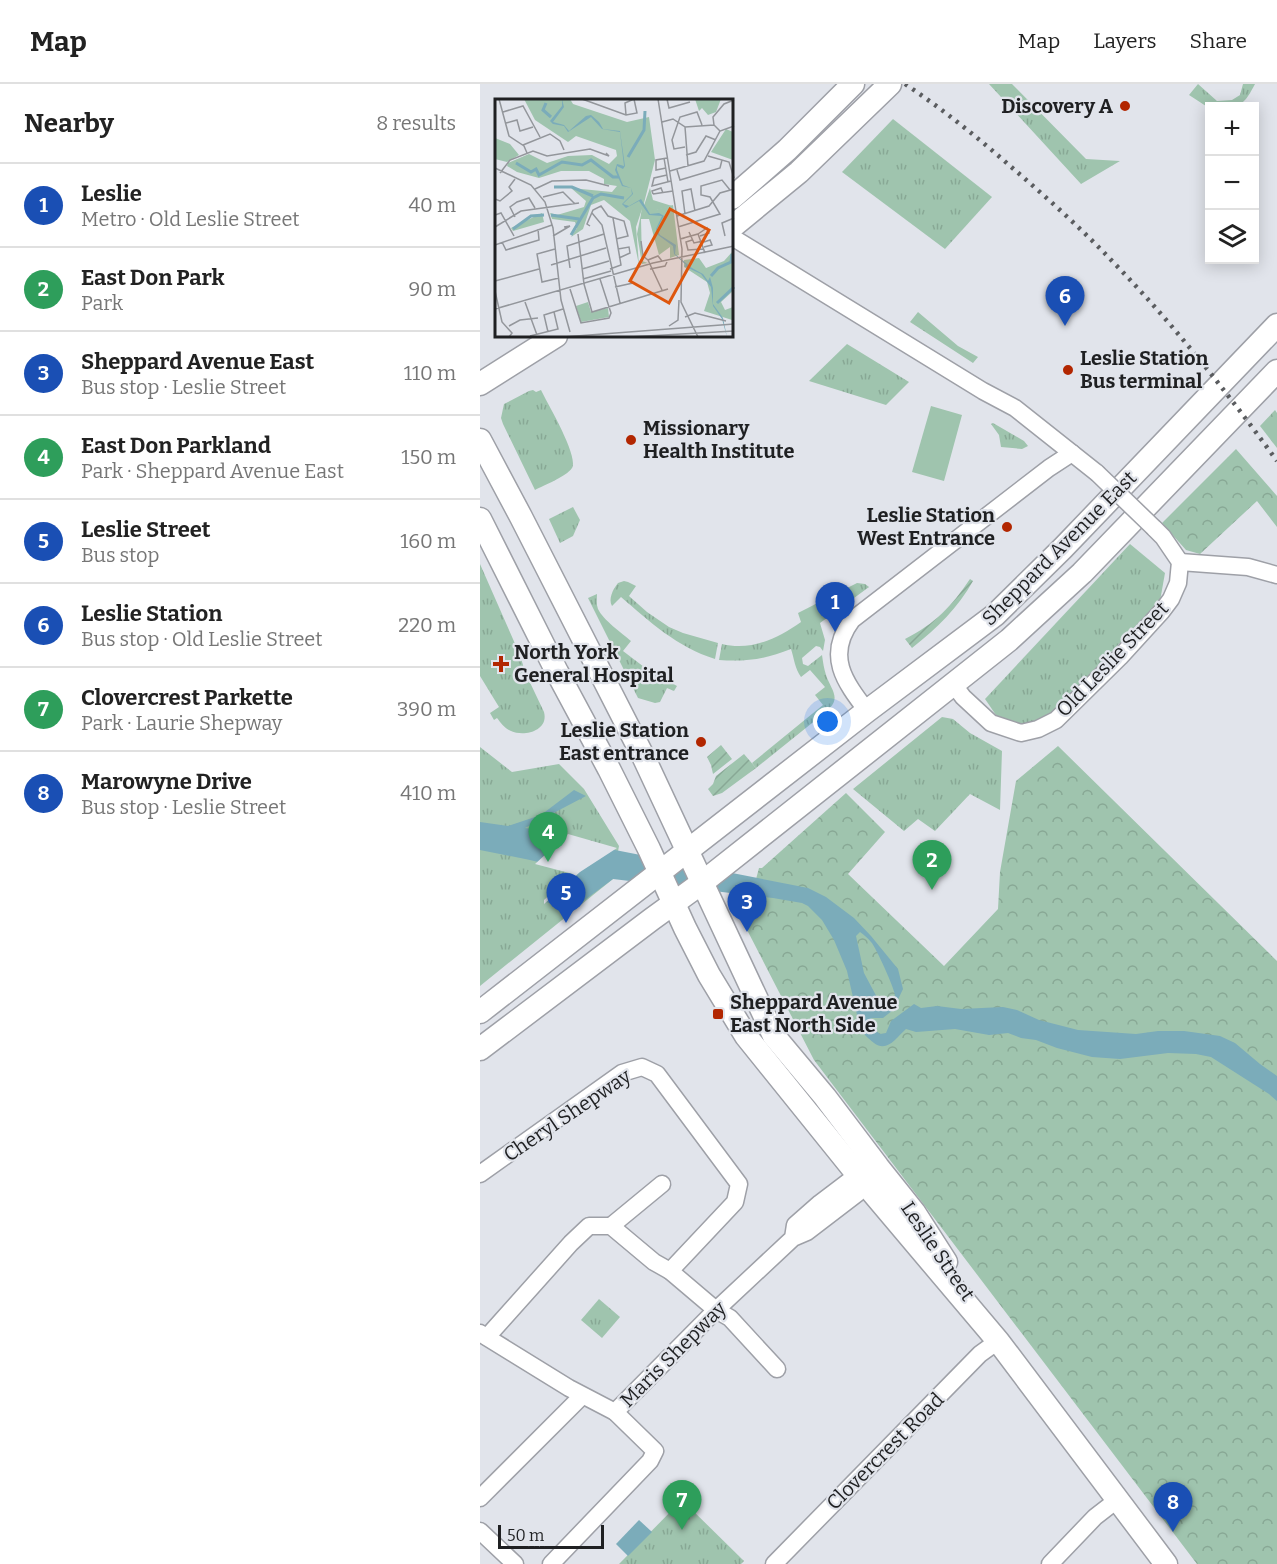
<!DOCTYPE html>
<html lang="en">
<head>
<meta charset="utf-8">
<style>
  :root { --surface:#fff; --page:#f6f6f6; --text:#222; --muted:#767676; --line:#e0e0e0; --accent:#b22600 }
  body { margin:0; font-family:Bitter,serif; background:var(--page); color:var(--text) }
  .controls { position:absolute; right:18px; top:18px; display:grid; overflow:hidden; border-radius:0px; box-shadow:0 3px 15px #0003 }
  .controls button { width:54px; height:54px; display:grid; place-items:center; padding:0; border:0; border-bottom:2px solid var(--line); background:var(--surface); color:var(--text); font:30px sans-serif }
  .scale { position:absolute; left:18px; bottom:15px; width:106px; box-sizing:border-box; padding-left:6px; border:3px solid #1f2022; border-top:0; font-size:16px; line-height:21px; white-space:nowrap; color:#1f2022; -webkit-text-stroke:4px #e1e4eb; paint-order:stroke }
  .you { position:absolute; left:348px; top:638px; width:21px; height:21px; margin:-15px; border:4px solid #fff; border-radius:50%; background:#1a73e8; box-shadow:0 0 0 9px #1a73e833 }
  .badge { display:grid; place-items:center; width:39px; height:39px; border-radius:50%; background:var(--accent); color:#fff; font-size:20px; font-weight:700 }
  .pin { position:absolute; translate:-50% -50px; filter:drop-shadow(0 2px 3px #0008) }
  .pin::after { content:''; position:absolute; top:32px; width:21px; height:18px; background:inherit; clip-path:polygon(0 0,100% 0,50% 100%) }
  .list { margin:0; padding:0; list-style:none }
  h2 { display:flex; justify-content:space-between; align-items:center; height:78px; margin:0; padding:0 24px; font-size:26px }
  h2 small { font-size:20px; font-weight:400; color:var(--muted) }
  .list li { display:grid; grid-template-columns:39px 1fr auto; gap:18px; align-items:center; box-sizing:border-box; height:84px; padding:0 24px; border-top:2px solid var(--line) }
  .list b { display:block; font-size:22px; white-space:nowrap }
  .list p { margin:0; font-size:20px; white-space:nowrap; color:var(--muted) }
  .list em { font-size:20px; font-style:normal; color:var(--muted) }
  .icon { flex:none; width:33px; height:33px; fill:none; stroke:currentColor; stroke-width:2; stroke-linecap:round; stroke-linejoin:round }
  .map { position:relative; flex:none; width:797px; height:1480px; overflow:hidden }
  header { display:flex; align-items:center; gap:36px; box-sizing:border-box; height:84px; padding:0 30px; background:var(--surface); border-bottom:2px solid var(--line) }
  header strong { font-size:28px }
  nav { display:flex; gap:33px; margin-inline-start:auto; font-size:21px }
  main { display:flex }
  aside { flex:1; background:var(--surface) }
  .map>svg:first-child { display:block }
  .grass { fill:url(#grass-tufts) }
  .forest { fill:url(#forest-crowns) }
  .garden { fill:url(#garden-furrows) }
  .pitch { fill:#9fc4ae }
  .water { fill:#7bacba; fill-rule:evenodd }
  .pier { fill:#e1e4eb }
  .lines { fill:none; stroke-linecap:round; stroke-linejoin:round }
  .street-casing { stroke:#9ea0a7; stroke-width:19 }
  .secondary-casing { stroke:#9ea0a7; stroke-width:25 }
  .street { stroke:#fff; stroke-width:16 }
  .secondary { stroke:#fff; stroke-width:22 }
  .rail { stroke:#5a5c5f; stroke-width:4.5; stroke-dasharray:3 6; stroke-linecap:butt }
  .street-bridge-casing { stroke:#9ea0a7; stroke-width:19; stroke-linecap:butt }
  .street-bridge { stroke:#fff; stroke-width:16 }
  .poi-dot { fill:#b22600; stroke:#e1e4eb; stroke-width:2 }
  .labels { text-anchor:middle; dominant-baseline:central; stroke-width:4.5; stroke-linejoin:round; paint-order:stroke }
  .poi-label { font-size:20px; font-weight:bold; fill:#1f2022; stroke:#e1e4eb; text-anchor:start }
  .street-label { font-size:20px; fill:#1f2022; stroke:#e1e4eb }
  .inset-river { fill:none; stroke:#7bacba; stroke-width:3 }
  .inset-road { fill:none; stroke:#93969b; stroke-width:1.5 }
  .view { fill:#de560d; fill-opacity:0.15; stroke:#de560d; stroke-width:3 }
  .inset-edge { fill:none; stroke:#1f2022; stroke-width:3 }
</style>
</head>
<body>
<header>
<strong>Map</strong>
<nav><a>Map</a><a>Layers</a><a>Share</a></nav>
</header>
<main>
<aside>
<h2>Nearby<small>8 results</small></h2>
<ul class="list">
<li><span class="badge" style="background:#1a4fb4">1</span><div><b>Leslie</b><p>Metro · Old Leslie Street</p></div><em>40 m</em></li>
<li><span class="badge" style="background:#2e9e5b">2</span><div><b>East Don Park</b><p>Park</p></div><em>90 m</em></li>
<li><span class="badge" style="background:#1a4fb4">3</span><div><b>Sheppard Avenue East</b><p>Bus stop · Leslie Street</p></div><em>110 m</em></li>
<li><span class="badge" style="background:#2e9e5b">4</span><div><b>East Don Parkland</b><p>Park · Sheppard Avenue East</p></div><em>150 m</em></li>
<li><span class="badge" style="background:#1a4fb4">5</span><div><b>Leslie Street</b><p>Bus stop</p></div><em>160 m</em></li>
<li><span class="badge" style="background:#1a4fb4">6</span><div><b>Leslie Station</b><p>Bus stop · Old Leslie Street</p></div><em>220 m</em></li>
<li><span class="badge" style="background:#2e9e5b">7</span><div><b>Clovercrest Parkette</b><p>Park · Laurie Shepway</p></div><em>390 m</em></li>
<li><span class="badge" style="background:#1a4fb4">8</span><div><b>Marowyne Drive</b><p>Bus stop · Leslie Street</p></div><em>410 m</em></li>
</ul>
</aside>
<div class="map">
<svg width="797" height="1480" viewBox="0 0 797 1480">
  <defs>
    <pattern id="grass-tufts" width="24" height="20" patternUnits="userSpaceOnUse" patternTransform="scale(1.5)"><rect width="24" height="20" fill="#9fc4ae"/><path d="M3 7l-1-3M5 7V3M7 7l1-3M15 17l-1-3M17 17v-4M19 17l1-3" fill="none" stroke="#88a895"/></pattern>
    <pattern id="forest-crowns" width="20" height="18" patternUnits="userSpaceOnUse" patternTransform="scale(1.5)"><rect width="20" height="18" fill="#9fc4ae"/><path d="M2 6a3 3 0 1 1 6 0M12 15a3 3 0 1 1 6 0" fill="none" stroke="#88a895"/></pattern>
    <pattern id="garden-furrows" width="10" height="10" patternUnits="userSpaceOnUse" patternTransform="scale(1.5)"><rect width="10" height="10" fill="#9fc4ae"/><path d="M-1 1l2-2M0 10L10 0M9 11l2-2" fill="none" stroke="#88a895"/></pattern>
  </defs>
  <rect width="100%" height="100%" fill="#e1e4eb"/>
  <g class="grass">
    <path d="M509,0h23l74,75 34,2 -39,23z"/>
    <path d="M718,0l19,17 15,-1 8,-5 3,-11h12c-14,27 -17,22 -45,22l-1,2 -20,-13z"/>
    <path d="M413,35l99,78 -47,52 -103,-77z"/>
    <path d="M438,228l40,34 20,11 -5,6 -63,-41z"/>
    <path d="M367,260l62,38 -23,23 -77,-24z"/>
    <path d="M53,306l3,2 5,-2c6,13 38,66 31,78 -6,9 -28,17 -37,22l-32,-66 -2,-6 3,-14 25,-13z"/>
    <path d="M513,339l31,18 4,5 -6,3 -21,-2 -2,-12 -8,-11z"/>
    <path d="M93,423l7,13 -7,16 -13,7 -11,-24z"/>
    <path d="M650,460l35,29 -5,28 -109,114 -25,10 -28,-7 -13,-19z"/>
    <path d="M0,480l40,91 5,17 19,40c5,19 -20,25 -33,19 -6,-2 -10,-8 -14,-13l-3,2 -4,-7 9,-6 -19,-31z"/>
    <path d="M144,497l4,1 8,4 -7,10 18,16 22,15 14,6 35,10 -3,16c-38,-12 -65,-37 -94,-62l-9,9c-4,-7 1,-17 6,-23z"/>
    <path d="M377,499l8,1 4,3 -49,36 5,17 -2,11 -3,-4 -4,-1 -14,12 1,6 5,2 14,-11c1,7 2,14 4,20 5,15 16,23 1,36l-71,57 -4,-5 71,-58 -8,-10 10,-8 -15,-17 -9,7c-6,-8 -7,-19 -10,-28 -25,10 -45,13 -72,11l3,-16c29,7 55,-5 79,-22l-3,-9z"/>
    <path d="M117,510c0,5 -1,10 1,15 5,11 24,24 33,32l-8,10 25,19 29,16 -3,5 -7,-3 -7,14 -5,1 -17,-5 -50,-100z"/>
    <path d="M462,633l11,2 17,14 32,18 -2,59 -30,-16 -35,37 -17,-12 -14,12 -51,-42z"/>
    <path d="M0,663l32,25 47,-8 25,25 35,57 -6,33 -133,107z"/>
    <path d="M119,1215l21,18 -18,21 -21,-18z"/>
    <path d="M202,1416l62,61 -3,3h-122z"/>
  </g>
  <g class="forest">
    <path d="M795,326l2,3v35l-17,-22z"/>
    <path d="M756,365l41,47v31l-20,-26 -57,53 -14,-4 -24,-27z"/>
    <path d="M578,662l219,215v603h-80l-383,-504 -70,-136 15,-56h3l84,-75 39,39 -37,42 96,92 54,-57 2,-37 16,-91z"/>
  </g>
  <g class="garden">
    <path d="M490,495l3,2c-15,27 -36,47 -61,67l-7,-9c31,-16 46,-32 65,-60z"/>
    <path d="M241,661l11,14 -19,15 -2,-9 -4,-8z"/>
    <path d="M264,670l12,14 -34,25 -9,3 -5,-7 5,-5 3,-8z"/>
  </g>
  <path class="pitch" d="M451,322l31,9 -18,66 -32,-9z"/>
  <g class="water">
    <path d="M94,706l12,6 -61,32 28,4 57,17 198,39 18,9 28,21 17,18 27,33 5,20 -10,21 -10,8h-11l-3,2 1,6 10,8 6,-1 5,-12 23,-17 7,4 16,-2 24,3 42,-2 14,3 22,10 39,10 58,4 22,-3h26l36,5 15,7 25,21 17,12v25l-8,-7 -58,-37 -15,-3 -28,-1 -48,6 -28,-2 -35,-9 -21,-8 -15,-2 -13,-5 -19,2 -34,-6 -39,3 -10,-3c-10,9 -19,24 -32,14 -6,-5 -10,-8 -14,-15l-13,-57 -13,-31 -12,-20 -14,-14 -6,-3 -29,-5 -160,-19 -43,32 -24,-9 33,-30 -49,-12 -50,-10v-28l28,4 33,-11zM380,848c4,3 8,6 11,10 5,5 24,48 24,53 -1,7 -9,10 -15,8l-16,-30 -8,-37z"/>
    <path d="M159,1436l13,12 -24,24 -12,-12z"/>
  </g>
  <path class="pier" d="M88,750l49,14 -37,24 -36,32v-4l29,-26 -38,-10z"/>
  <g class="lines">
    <g class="street-casing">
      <g id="street">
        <path d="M252,153l251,154 32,17 82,65"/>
        <path d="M700,478l68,5 29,8"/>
        <path d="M474,601l9,12 28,26 30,10 17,-4 18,-9 64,-63 42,-46 9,-12 7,-16 2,-21 -17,-25 -9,-9"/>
        <path d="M387,627c-22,-29 -42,-55 -15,-91l197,-152 23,-15"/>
        <path d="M0,1090l142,-101 20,-6 15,7 82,110 -4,18 -65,69"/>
        <path d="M131,1142l51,-42"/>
        <path d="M0,1249l89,55 46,24 101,-102 77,-72 14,-6 51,-39 4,-13 -13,1 -29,22 -25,22 -2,13"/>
        <path d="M7,1253l84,-94 18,-17h22l43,36 16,9 46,39 14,8 47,51"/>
        <path d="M0,1414l102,-102"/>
        <path d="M0,1447l35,33"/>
        <path d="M71,1480l99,-103 5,-10 -40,-39"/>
        <path d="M294,1480l206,-210 18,-13"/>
        <path d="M570,1480l45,-47 22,-17"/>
      </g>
    </g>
    <g class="secondary-casing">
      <g id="secondary">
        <path d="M252,114l55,-48 66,-66"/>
        <path d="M252,143l67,-55 91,-88"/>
        <path d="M0,300l76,-48"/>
        <path d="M0,356l41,77 123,241 130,278 51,61 53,70 36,45 32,50"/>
        <path d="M0,435l77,153 52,97 40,80 36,79 24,47 37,61 116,144 136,161 168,223"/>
        <path d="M0,928l387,-301 128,-96 68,-67 214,-223"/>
        <path d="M0,965l172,-130 51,-37 306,-242 73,-67 195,-202"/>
      </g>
    </g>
    <use href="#street" class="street"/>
    <use href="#secondary" class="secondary"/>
    <path class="rail" d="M425,0c36,24 71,52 104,81 36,31 73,64 106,99 59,61 112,128 162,197"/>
    <g class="street-bridge-casing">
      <path id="street-bridge" d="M617,389l57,55"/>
    </g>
    <use href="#street-bridge" class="street-bridge"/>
  </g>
  <g class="poi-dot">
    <circle cx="645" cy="22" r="6"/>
    <circle cx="588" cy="286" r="6"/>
    <circle cx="151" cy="356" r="6"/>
    <circle cx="527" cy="443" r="6"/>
    <path d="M18 571h6v6h6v6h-6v6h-6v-6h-6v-6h6z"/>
    <circle cx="221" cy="658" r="6"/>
    <rect x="232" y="924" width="12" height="12" rx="3"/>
  </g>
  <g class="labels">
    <g class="poi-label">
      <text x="633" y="22" text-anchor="end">Discovery A</text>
      <text x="600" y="274">Leslie Station<tspan x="600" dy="23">Bus terminal</tspan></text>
      <text x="163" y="344">Missionary<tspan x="163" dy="23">Health Institute</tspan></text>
      <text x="515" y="431" text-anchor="end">Leslie Station<tspan x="515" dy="23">West Entrance</tspan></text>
      <text x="34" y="568">North York<tspan x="34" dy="23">General Hospital</tspan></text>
      <text x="209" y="646" text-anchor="end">Leslie Station<tspan x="209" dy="23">East entrance</tspan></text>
      <text x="250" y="918">Sheppard Avenue<tspan x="250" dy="23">East North Side</tspan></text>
    </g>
    <g class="street-label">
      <text transform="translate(579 464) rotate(-45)">Sheppard Avenue East</text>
      <text transform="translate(632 575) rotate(-46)">Old Leslie Street</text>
      <text transform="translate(87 1031) rotate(-34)">Cheryl Shepway</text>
      <text transform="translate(458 1167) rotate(56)">Leslie Street</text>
      <text transform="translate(193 1270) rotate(-45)">Maris Shepway</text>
      <text transform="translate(405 1367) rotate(-45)">Clovercrest Road</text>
    </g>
  </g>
  <g transform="translate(15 15)">
    <rect width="238" height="238" fill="#e1e4eb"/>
    <path d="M200,0h26l-5,13 -8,3 -6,-7 -3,3zM231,30l7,3v28l-22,-8zM155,89l3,12 19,6 -31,8zM238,152v40l-12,11 4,8 8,-3 -1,13 -28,-9 6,-18 -3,-11 -23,-15v-7l15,-2 7,10 18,-7zM93,203l3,10 17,-4 1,9 -28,5 -5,-16z" fill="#9fc4ae"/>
    <path d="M29,0h46l3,5 54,18 22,-5 6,43 -12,47 12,3 18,-5 6,50 -9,3v-11l-11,8 -10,-36h-8l1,42 6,2 -6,1 -5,-30 5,-25 -6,18 3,38 -9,-44 -26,-21 -13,5 -8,24 -12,8 6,-9 -2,-6 -23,-3 -2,-6 7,2 27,-8 2,-6 -15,-13 41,4 5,-6 -13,-2v-5l-15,-8h-28l-22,7 -22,-6 -10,-6 1,-3 21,-9 18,9 21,-7 24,-1 17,9 8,-8 -1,-6 -40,-14 -8,6 -33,-22zM0,39l15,6 9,11 -12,7 -12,-3zM47,114l2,9 -31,9 -2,-3z" fill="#9fc4ae"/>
    <path d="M67,0l2,8 -11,15 11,3 5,6 17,-15 5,-1 8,7 4,7 17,2 5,35 -2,3 -6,-3v4l6,15 8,3 2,6 -10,10 6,2 12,-7 9,15 9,-1 5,3 -7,13 3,6 16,10 -1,9 17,14 11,6 5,7 2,-4 3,11v16l10,14 4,19 -5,-18 -9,-13 -2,-19 -10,-13 -17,-8 2,-1 -12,-11 -1,-8 -15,-11 -2,-6 6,-13 -13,-1 -10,-14 -13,7 -4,-4 10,-10 -1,-6 -9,-2 -7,-16 2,-6 7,2 -4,-34 -18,-3 -11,-12 -23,15 -4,-6 -11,-2 -3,-3 12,-15z" fill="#7bacba"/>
    <path class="inset-river" d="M51,4l-3,7 8,7M133,58l16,-27 1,-19M21,64l15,9 5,-3 3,6 23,-13 20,3 9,-5 22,17h6M59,88h18l21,9M56,116l28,4M18,130l18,-13 13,-1M76,136l22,-37 8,-4 23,4M216,177l7,-8 13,-6 1,-8M222,204l17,-16"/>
    <path class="inset-road" d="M4,0l10,37 15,10 3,7M87,0l44,16 11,-2 -3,-14 -9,4 1,12M163,0l24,150 -1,53 17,35M172,0l2,9 21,-6M8,13l20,-6 17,31M167,23l11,-3 12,8 3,39M11,24l11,-3 3,11 13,-4M190,28l29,-2M225,32l-6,-6 -1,-8 11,-13 10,-4M28,46l27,-11 10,7 4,9M190,48l-11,2 -2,-9 8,-23 17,-5 5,13M191,56l10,-3 10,-16 10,4M213,57l21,6 5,16M169,59l4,24M0,69l36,17 14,17 8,26 8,72 9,32M171,69l-10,2v-10l11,-2M182,71l3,10 40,-12 2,-8M175,72l34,-10 16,-30 14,-5M5,74l10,-13 23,-9 14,5 43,-7 19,7 -3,-3M172,76l-13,3 -2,8 19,-5M40,90l17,-8 34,-1 23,6M158,95l20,-3M158,95l-1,-3 9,-3 2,5M48,98l20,-5 12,12M0,100l5,2 12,-10 -3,-4 6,-8M97,114l10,12 18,78M190,115l-3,-23 9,-2 4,22M0,116l6,-2 13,23M182,117l32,-10 11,-13 14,-4M20,118l-5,-10 7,-5 12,-4 6,10M95,127l-3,-2 6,-14 8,-4 7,10 16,5 4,15 -12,3M0,128l26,-16 58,-8M183,128l42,-13 -10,-17 -9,-2v-9l21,-6 8,10M194,133l5,11 9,-2M83,135l6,50 8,28 76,-23M203,135l9,-6 2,5 -9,3M58,137l17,-10 -6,1M230,137l-3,-13 12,-5M190,139l-5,1 18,-5 7,19M197,141l-6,2 2,8 15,-1M146,142l2,15 5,4M7,143l4,8 33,-10 -1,-11M209,143l6,-2 2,5 -8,2M0,146l57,-20M60,150l-18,5 5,28 17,-4M123,150l11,-2 1,6 -11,5M56,166l55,-17M75,169l-3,-22 37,-12M87,170l27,-8M115,170l11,-4 -8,-47M155,170l15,-3 2,-4M88,180l28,-8M0,182l44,-12M120,188l18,-4M75,190l11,34 28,-5 2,-5 -11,-34M167,191l-14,-30 10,-4 4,5M0,192l7,31 10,11 -3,4M30,203l12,33M0,210l158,-46 81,-17M190,218l10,-4 31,8M14,227l11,-6 18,-2M174,227l9,-6 1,-20M53,233l-4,-17 19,-6M35,237l28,-7 -4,-17M68,238l171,-13M134,238l105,-6"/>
    <path class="view" d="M175,110l39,21 -40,73 -39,-22z"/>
    <rect width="238" height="238" class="inset-edge"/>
  </g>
</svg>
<div class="controls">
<button>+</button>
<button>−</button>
<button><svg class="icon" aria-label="layers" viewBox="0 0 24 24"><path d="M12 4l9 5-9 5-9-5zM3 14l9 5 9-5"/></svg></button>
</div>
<div class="scale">50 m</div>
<div class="you"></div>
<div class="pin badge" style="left:355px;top:548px;background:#1a4fb4">1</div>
<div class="pin badge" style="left:452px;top:806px;background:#2e9e5b">2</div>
<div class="pin badge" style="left:267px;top:848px;background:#1a4fb4">3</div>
<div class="pin badge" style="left:68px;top:778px;background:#2e9e5b">4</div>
<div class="pin badge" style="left:86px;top:839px;background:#1a4fb4">5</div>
<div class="pin badge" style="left:585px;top:242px;background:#1a4fb4">6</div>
<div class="pin badge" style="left:202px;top:1446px;background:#2e9e5b">7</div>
<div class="pin badge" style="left:693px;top:1448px;background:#1a4fb4">8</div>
</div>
</main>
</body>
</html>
